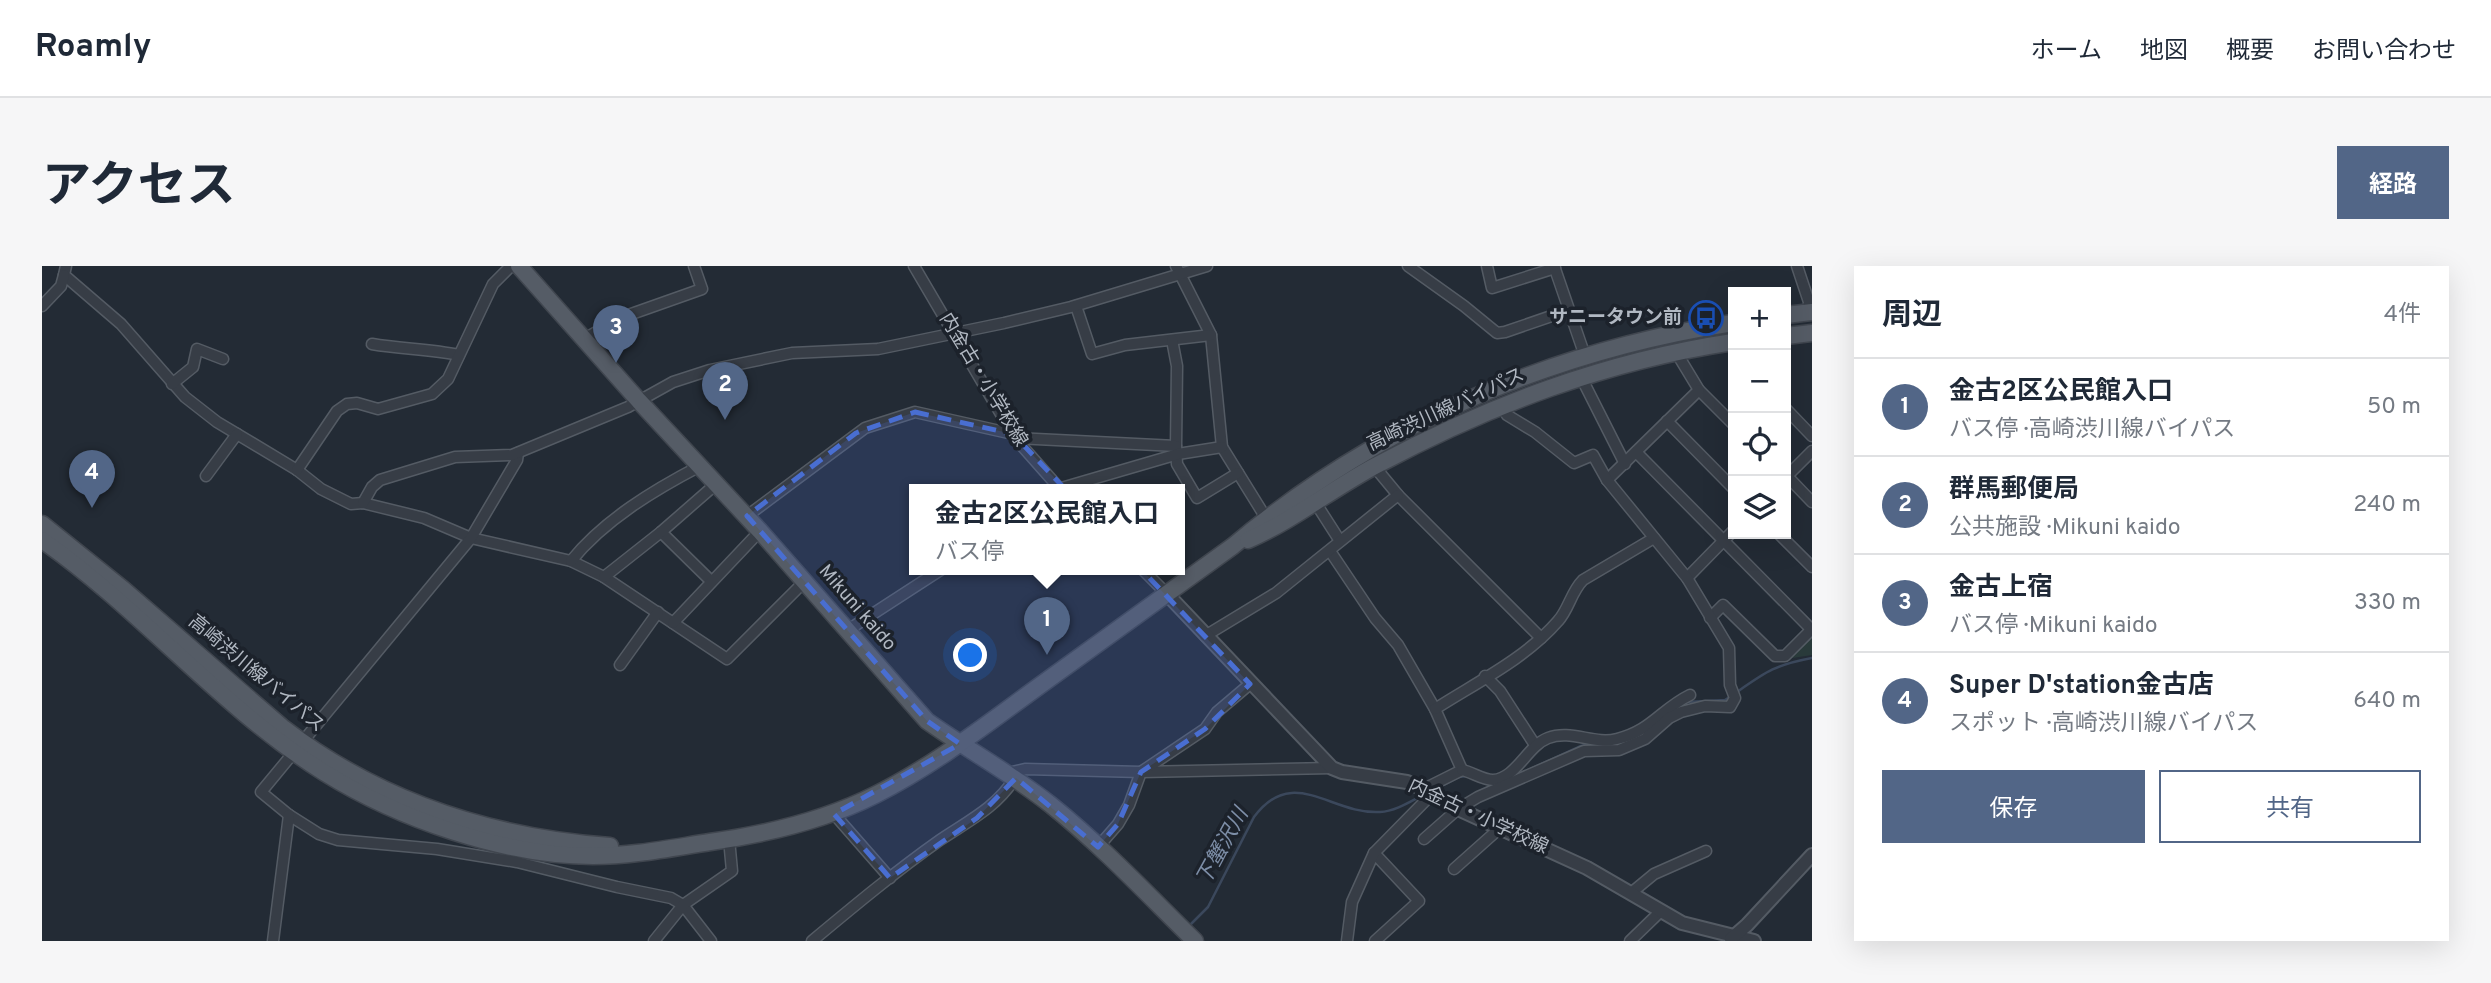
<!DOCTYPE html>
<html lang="ja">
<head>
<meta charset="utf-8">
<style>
  :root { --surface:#fff; --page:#f6f6f7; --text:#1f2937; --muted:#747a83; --line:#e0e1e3; --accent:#526687 }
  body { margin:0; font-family:Overpass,"Noto Sans JP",sans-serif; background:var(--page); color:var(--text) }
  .controls { position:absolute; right:21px; top:21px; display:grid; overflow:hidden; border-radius:0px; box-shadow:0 7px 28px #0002 }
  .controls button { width:63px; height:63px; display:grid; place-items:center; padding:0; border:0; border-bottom:2px solid var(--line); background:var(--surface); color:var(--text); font:35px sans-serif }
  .you { position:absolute; left:929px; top:390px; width:24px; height:24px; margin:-18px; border:5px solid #fff; border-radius:50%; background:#1a73e8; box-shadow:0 0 0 10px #1a73e833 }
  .badge { display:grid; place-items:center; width:46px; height:46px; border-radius:50%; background:var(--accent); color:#fff; font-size:23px; font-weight:700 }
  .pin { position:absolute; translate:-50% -58px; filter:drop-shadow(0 2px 4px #0008) }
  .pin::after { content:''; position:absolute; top:37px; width:24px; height:21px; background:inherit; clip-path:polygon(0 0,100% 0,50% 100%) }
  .popup { position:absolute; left:867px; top:218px; width:276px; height:91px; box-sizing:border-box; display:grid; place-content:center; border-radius:0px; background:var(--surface); filter:drop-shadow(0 2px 5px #0005); font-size:23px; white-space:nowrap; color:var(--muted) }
  .popup b { font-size:26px; color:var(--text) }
  .popup::after { content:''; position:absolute; left:50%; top:100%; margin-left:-14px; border:14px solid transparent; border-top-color:var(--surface) }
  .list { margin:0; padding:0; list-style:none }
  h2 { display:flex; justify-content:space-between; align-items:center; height:91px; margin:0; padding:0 28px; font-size:30px }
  h2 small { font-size:23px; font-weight:400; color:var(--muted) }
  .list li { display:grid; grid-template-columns:46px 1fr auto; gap:21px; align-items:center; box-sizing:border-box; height:98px; padding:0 28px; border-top:2px solid var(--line) }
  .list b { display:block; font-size:26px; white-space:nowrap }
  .list p { margin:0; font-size:23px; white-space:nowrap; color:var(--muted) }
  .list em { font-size:23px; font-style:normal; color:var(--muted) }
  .actions { display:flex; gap:14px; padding:21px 28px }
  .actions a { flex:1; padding:16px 0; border:2px solid var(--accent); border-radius:0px; text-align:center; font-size:24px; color:var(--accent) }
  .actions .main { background:var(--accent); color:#fff }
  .icon { flex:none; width:38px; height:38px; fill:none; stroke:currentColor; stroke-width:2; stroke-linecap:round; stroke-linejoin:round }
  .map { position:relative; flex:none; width:1770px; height:675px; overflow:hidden; border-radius:0px }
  header { display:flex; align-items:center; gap:42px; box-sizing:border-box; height:98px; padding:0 35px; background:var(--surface); border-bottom:2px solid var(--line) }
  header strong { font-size:33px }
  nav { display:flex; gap:38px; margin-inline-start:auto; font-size:24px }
  .intro { display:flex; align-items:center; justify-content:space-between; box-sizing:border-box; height:168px; padding:0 42px }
  h1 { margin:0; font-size:49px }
  .button { padding:18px 32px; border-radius:0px; background:var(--accent); color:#fff; font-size:24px; font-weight:700 }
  main { display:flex; gap:42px; padding:0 42px }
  aside { flex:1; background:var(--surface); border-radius:0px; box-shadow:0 7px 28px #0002 }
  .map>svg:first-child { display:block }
  .green { fill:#293a3a }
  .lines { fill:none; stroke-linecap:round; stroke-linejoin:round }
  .stream { stroke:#3b485c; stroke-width:2.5 }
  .minor-casing { stroke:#545b64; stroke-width:13 }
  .tertiary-casing { stroke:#545b64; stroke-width:16 }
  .primary-casing { stroke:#40464f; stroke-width:19 }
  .minor { stroke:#373d46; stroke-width:10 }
  .tertiary { stroke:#373d46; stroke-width:12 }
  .primary { stroke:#555c66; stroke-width:16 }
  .marked { fill:#496ed1; fill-opacity:0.2; stroke:#496ed1; stroke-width:5; stroke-dasharray:14 9; stroke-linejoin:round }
  .labels { text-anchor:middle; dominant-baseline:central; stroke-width:7; stroke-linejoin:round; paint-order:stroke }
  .poi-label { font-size:19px; font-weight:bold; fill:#b1b8c2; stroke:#1c222b; text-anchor:end }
  .street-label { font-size:19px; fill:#b1b8c2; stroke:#1c222b }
  .water-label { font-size:21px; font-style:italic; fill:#7d8ea7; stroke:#1c222b }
</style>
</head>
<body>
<header>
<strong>Roamly</strong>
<nav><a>ホーム</a><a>地図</a><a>概要</a><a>お問い合わせ</a></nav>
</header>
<div class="intro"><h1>アクセス</h1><a class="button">経路</a></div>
<main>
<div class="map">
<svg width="1770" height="675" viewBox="0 0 1770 675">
  <rect width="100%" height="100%" fill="#232b35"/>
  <path class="green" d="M1770,367v22l-26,4z"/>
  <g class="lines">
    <g class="stream">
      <path d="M1695,426c30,-21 38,-27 75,-34"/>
      <path d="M1645,436l38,-2 6,-4"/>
      <path d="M1571,480l14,-4"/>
      <path d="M1473,510l66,-30 12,-3"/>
      <path d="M1392,524l25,-13 8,-1"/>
      <path d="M1147,660l19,-19 46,-90c39,-53 77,-2 126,-5 16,-1 31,-11 45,-18"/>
    </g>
    <g class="minor-casing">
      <g id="minor">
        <path d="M24,0l-2,9 57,49 64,73 32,25 80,48 24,19 30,15 12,-1 61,15 47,20 100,23 33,16 123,82 78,-78"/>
        <path d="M872,0l101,172 45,51"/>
        <path d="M1134,0l35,69 11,112 44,71"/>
        <path d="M1366,0l56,40 33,27 8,-1 64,-22"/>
        <path d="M1445,0l5,22 63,-20"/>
        <path d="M1512,0l31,90"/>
        <path d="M1755,0l12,36 -1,11"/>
        <path d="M0,40l19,-20 3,-11"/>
        <path d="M1034,40l16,48 33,-9 86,-10"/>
        <path d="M544,72l34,-20 82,-29 -8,-23"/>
        <path d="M1130,74l5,26 -1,80"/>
        <path d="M330,78c29,5 58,5 87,11"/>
        <path d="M1634,86l23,38 34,34"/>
        <path d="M1539,111l44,87"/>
        <path d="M130,118l21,-17 4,-18 26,10"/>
        <path d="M1744,143l26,27"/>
        <path d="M1625,155l66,67"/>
        <path d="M973,172l161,8 1,18 20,34 41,-25"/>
        <path d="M1594,186l175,177"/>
        <path d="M476,187l-1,7 -46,78 -210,254 28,23 30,19 19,6 99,9 80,13 100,25 54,11 12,7 28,36"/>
        <path d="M1332,200l24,29 143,143"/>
        <path d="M255,204l40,-59 10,-7 10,-1 21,6 54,-15 16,-15 45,-95 18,-18"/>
        <path d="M1744,209l26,27"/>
        <path d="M164,210l31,-42"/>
        <path d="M1744,211l26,-26"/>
        <path d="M1565,214l92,-90"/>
        <path d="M1016,223l120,-35 44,-7"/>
        <path d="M1273,236l25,39"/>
        <path d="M321,237l9,-16 8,-7 75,-23 57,-2 116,-48 45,-25 37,-12 82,-17 86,-4 126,-26 67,-16 136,-41"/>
        <path d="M705,250l118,-88 50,-16 98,22"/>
        <path d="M619,266l50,49"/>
        <path d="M1737,268l33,33"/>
        <path d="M1288,285l45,67 23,27 37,64 27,61 -38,19"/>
        <path d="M529,295c33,-41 83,-71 129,-95"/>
        <path d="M1100,303l25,25"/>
        <path d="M562,311l57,-45 55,-48"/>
        <path d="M1645,312l46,-47"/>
        <path d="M1668,352l13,-13 52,51h10l27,-27"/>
        <path d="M631,357l87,-92"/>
        <path d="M806,364l94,-61"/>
        <path d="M1163,370l71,-43 122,-98"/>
        <path d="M578,399l38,-53"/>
        <path d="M1443,410l15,15 35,54"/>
        <path d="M1393,443c42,-27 90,-50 123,-88 11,-12 13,-29 25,-41l71,-42"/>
        <path d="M1420,504c10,2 21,10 31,10 23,-1 34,-34 55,-42 23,-9 46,7 69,1 34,-8 44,-30 73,-44"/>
        <path d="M966,507l17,-4 116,3 191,-4"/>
        <path d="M792,548l56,64"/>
        <path d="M1382,573l34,-30 20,-12 106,-46 35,-1 26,-11 24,-21 12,-6 24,-6 25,1 5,-9 -5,-13 -1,-37 -42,-70 -80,-98 -14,-25 -19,8 -39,-31 -28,-17 -6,-11"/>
        <path d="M1056,581l20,-23 11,-19 12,-33 64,-43 12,-17 33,-28"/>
        <path d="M1332,587l45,48 -44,40"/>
        <path d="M1412,603l46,-41"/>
        <path d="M1589,627l23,-19 52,-23"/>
        <path d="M231,675l16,-126"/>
        <path d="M612,675l29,-36 49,-34 -3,-32"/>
        <path d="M770,675c42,-35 84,-70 128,-101 28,-19 56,-32 75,-62"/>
        <path d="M1305,675l5,-39 22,-49 58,-59"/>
        <path d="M1588,675l31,-30"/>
      </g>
    </g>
    <g class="tertiary-casing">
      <g id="tertiary">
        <path d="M1125,328l165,174 10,4 65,10 17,7 34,20 129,59 95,55 72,18"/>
        <path d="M1689,673l16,-14 65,-70"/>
      </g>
    </g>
    <g class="primary-casing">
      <g id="primary">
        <path d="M477,0l120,135 121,130 167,190c41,29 85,53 124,84 51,41 97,90 144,136"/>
        <path d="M1744,49l26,-3"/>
        <path d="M1744,70l26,-3"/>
        <path d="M0,258l82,66 158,137c96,74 208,110 328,119"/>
        <path d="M0,274c100,70 179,168 283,233 74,46 180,83 268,83 39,0 78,-8 117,-14 57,-8 113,-21 165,-47 60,-30 113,-72 167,-111 63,-46 127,-92 191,-138 142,-120 317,-195 500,-223"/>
        <path d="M1206,274c46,-20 85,-52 129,-75 113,-60 229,-104 356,-123"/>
      </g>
    </g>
    <use href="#minor" class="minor"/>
    <use href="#tertiary" class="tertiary"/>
    <use href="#primary" class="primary"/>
  </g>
  <path class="marked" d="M873,146l98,22 237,250 -45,45 -64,43 -23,52 -20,23 -82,-69 -39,40 -87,60 -56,-64 126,-70 -33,-23 -180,-205 109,-83z"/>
  <defs>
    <g id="bus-ring" transform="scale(1.75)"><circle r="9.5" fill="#1c222b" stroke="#1a4fb4" stroke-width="1.5"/><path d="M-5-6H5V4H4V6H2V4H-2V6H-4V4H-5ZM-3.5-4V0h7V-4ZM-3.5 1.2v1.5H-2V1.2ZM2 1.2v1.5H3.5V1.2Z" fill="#1a4fb4"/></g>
  </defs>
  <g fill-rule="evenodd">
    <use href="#bus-ring" x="1664" y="52"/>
  </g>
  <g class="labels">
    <g class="poi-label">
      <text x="1640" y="52">サニータウン前</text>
    </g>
    <g class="street-label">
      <text transform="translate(941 114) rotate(59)">内金古・小学校線</text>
      <text transform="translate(1404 144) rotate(-25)">高崎渋川線バイパス</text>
      <text transform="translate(815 342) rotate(49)">Mikuni kaido</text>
      <text transform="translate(214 408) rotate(40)">高崎渋川線バイパス</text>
      <text transform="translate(1436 551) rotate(25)">内金古・小学校線</text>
    </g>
    <g class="water-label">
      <text transform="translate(1181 581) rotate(-61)">下蟹沢川</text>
    </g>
  </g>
</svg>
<div class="controls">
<button>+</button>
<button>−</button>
<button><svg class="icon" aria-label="locate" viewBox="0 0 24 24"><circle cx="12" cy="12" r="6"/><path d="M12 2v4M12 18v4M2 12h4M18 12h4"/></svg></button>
<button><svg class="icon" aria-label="layers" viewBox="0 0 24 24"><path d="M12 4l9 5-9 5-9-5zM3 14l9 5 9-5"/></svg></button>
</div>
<div class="you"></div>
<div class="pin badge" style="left:1005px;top:389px">1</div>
<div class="popup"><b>金古2区公民館入口</b>バス停</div>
<div class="pin badge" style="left:683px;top:154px">2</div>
<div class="pin badge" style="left:574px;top:97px">3</div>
<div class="pin badge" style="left:50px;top:242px">4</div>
</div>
<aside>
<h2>周辺<small>4件</small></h2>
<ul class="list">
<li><span class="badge">1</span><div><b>金古2区公民館入口</b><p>バス停 · 高崎渋川線バイパス</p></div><em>50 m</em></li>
<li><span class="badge">2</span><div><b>群馬郵便局</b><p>公共施設 · Mikuni kaido</p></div><em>240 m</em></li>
<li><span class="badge">3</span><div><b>金古上宿</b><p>バス停 · Mikuni kaido</p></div><em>330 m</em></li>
<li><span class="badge">4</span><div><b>Super D'station金古店</b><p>スポット · 高崎渋川線バイパス</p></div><em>640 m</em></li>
</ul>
<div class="actions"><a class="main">保存</a><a>共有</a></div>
</aside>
</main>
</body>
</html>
